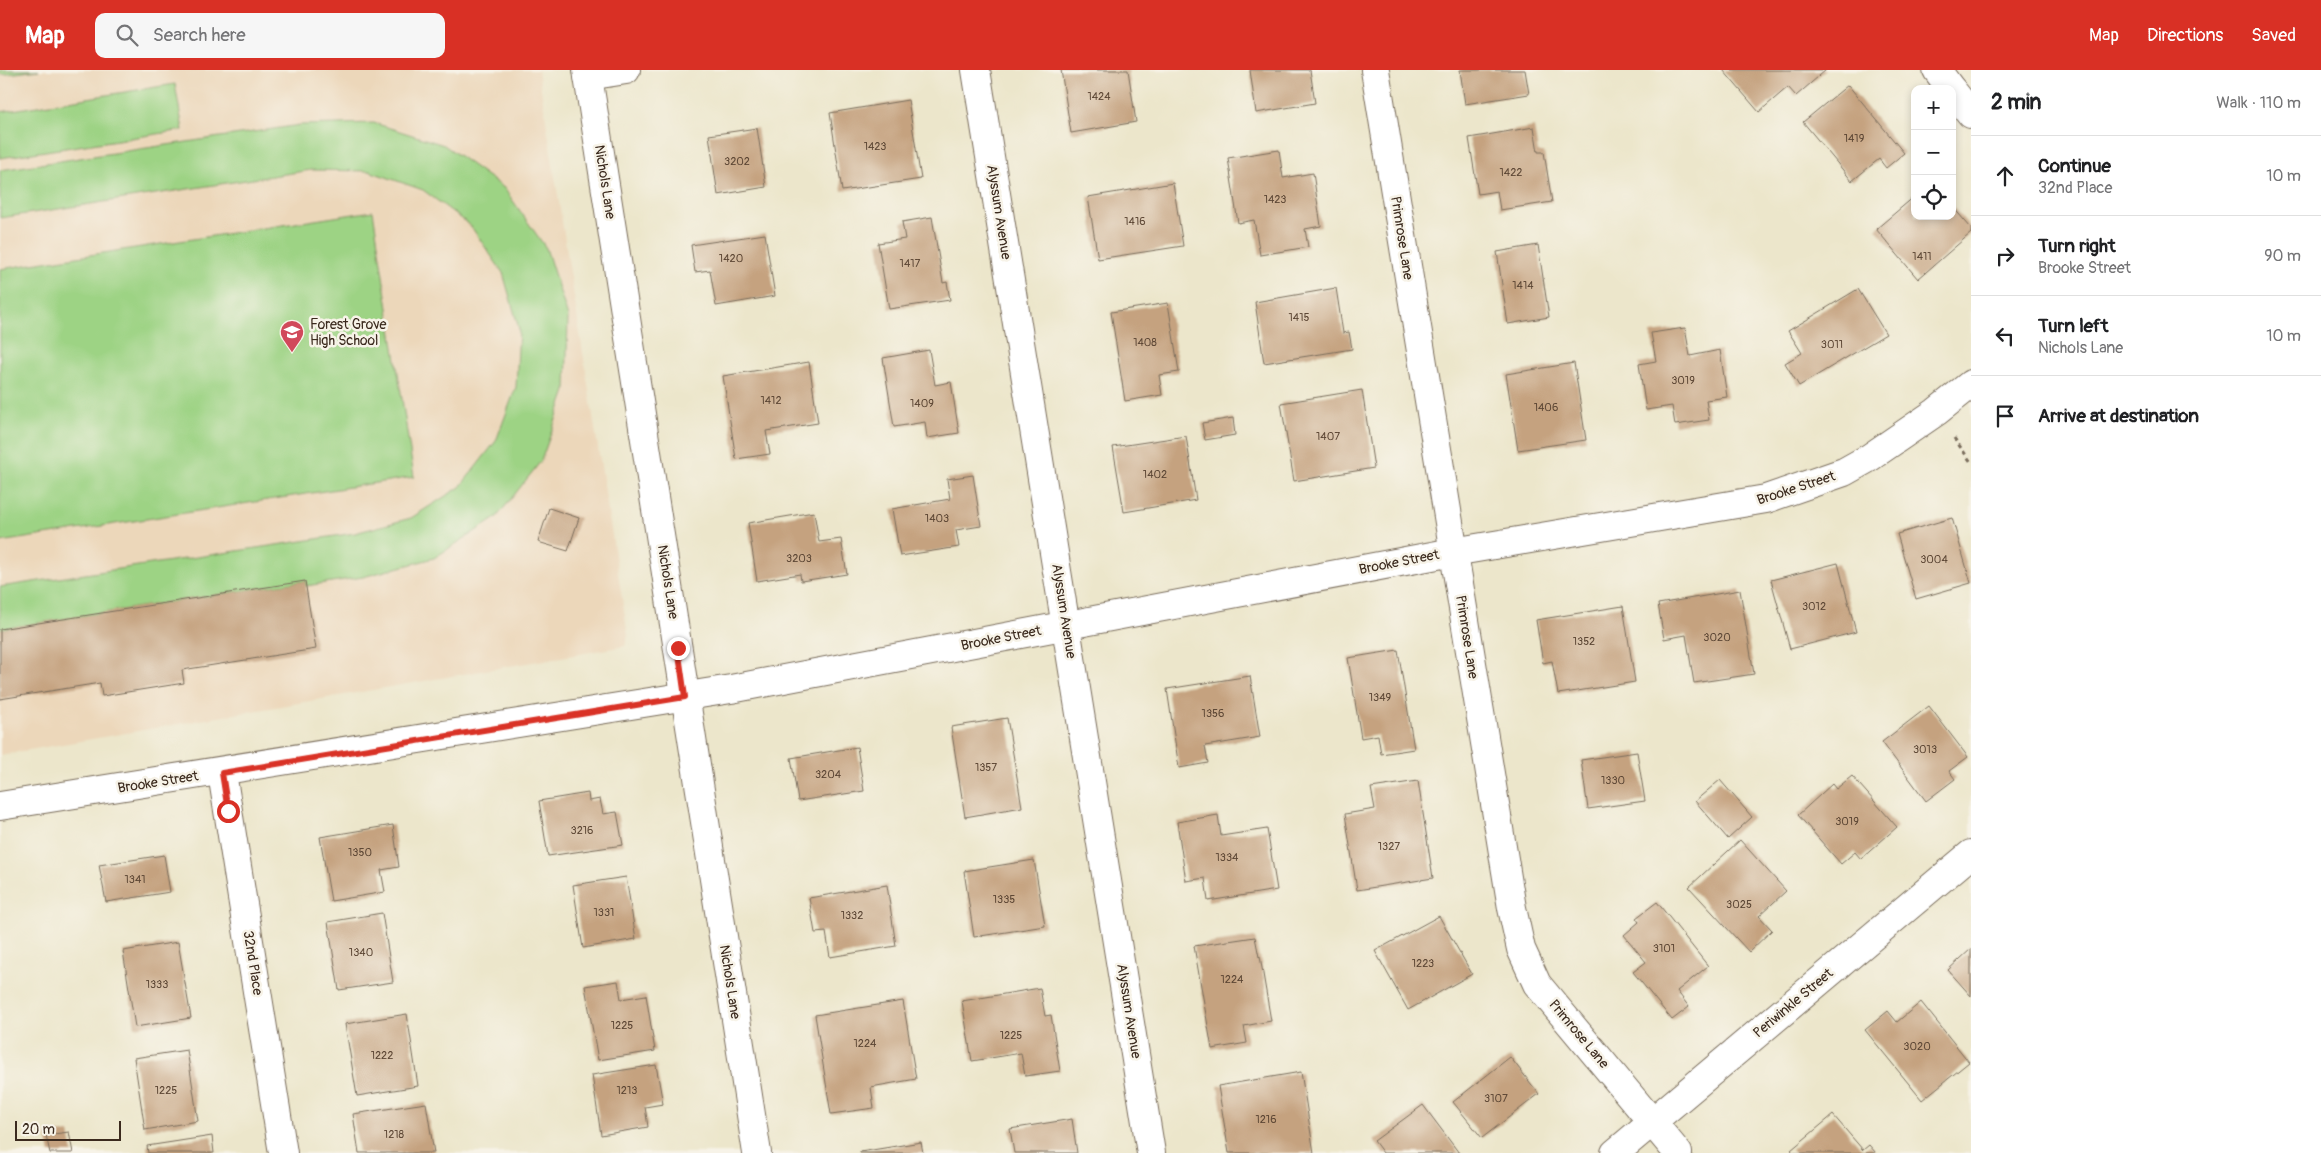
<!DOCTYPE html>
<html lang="en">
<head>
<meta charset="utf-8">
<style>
  :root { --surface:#fff; --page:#f6f6f6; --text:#202124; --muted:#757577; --line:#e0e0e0; --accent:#d93025 }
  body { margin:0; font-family:Pangolin,sans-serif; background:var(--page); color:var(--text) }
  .controls { position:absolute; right:15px; top:15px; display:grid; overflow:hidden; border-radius:10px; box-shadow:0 2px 8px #0003 }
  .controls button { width:45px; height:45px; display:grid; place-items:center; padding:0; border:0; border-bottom:1px solid var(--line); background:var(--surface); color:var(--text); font:25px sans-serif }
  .scale { position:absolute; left:15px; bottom:12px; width:106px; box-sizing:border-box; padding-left:5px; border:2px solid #3b2a1e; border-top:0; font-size:14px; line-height:18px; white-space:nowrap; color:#3b2a1e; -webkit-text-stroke:4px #f7f3e8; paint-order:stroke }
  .stop { position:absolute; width:15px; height:15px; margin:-11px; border:4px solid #d93025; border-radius:50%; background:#fff }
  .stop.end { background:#d93025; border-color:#fff; box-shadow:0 1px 5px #0008 }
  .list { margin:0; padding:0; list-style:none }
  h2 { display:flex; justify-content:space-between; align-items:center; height:65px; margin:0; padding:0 20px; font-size:21px }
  h2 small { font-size:16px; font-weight:400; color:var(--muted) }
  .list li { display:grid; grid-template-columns:32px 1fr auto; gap:15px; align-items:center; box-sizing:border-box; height:80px; padding:0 20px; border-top:1px solid var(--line) }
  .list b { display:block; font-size:19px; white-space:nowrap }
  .list p { margin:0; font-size:16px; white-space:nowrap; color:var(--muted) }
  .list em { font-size:16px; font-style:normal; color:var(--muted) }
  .icon { flex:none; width:28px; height:28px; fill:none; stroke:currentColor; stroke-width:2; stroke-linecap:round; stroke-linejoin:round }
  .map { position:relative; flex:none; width:1971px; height:1083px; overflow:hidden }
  header { display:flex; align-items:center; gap:30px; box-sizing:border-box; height:70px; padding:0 25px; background:var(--accent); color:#fff }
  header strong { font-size:24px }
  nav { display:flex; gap:28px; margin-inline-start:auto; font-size:18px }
  .search { width:350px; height:45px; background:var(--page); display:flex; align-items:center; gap:12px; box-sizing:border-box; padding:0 18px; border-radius:10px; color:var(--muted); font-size:19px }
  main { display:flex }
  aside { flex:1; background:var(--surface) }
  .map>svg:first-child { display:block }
  .built { fill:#ecd7ba }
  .green { fill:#9dd384; stroke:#6c7e51 }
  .building { fill:#c5a27f }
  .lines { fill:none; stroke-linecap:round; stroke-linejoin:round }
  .minor-casing { stroke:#796c5b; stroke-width:30 }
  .tertiary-casing { stroke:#796c5b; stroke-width:30 }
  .path { stroke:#796c5b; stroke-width:3; stroke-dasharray:4 4; stroke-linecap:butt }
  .minor { stroke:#fff; stroke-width:28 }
  .tertiary { stroke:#fff; stroke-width:28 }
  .route { stroke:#d93025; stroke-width:6 }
  .labels { text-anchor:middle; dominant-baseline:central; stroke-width:5; stroke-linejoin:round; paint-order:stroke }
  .number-label { font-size:11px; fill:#5e4836 }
  .street-label { font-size:14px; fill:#3b2a1e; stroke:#f7f3e8 }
  .poi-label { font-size:14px; fill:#3b2a1e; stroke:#f7f3e8; text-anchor:start }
</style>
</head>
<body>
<header>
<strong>Map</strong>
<div class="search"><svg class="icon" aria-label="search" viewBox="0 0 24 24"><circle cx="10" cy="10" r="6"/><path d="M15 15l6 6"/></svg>Search here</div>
<nav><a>Map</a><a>Directions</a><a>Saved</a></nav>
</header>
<main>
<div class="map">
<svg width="1971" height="1083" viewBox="0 0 1971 1083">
  <rect width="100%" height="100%" fill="#f7f3e8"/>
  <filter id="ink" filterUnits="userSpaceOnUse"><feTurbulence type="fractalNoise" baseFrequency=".02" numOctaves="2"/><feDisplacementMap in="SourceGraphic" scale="10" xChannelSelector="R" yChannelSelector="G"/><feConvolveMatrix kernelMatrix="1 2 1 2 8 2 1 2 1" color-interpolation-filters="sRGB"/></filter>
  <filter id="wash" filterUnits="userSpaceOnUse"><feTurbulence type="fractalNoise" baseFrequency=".0096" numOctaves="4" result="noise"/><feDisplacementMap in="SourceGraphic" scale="20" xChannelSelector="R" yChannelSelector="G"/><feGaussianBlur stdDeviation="1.12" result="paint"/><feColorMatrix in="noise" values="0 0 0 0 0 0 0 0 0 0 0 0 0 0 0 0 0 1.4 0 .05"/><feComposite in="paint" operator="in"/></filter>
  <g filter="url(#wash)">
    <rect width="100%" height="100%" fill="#ece6cb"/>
    <path class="built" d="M0,0h538l90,566 -3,10 -625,109z"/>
    <g class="green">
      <path d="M0,0h39l-39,5z"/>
      <path d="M175,14l8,46 -183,28v-46z"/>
      <path d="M374,53l70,22 60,43 42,60 22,69 -2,74 -25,70 -45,57 -62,40 -71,19 -57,9 -1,-5 -305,48v-42l355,-54 56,-15 49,-31 36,-46 20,-54 3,-58 -16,-56 -33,-48 -47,-35 -54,-19 -58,-1 -311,48v-48l300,-45z"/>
      <path d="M373,141l41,266 -414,65v-273z"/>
    </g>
    <g id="blocks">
      <g class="building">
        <path d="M1061,0h67l8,52 -65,11z"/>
        <path d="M1250,0h60l5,33 -59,10z"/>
        <path d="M1460,0h65l4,24 -64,10z"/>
        <path d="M1723,0h103l-30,26 -8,-9 -29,25z"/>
        <path d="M1848,15l56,68 -18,15 -7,-9 -27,22 -49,-59z"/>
        <path d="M908,30l13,79 -79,12 -12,-78z"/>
        <path d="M1534,57l4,25h6l8,50 -52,8 -3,-19 -19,3 -9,-56z"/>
        <path d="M757,58l9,59 -48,8 -9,-60z"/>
        <path d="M1279,80l4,28 30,-5 8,53 -16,3 3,18 -48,8 -6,-35 -16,3 -10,-65z"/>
        <path d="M1173,113l10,63 -85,13 -10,-62z"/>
        <path d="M1915,126v20h37v-10l19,22v5l-53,46 -42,-50z"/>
        <path d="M932,147l11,66 4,-1 3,18 -61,9 -11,-66 27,-4 -3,-17z"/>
        <path d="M765,164l10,62 -59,10 -6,-36 -15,2 -4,-27z"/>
        <path d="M1538,175l11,72 -41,7 -11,-72z"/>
        <path d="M1336,218l7,45 6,-1 3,17 -88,14 -9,-61z"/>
        <path d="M1858,219l28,45 -87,52 -14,-23 17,-10 -14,-22z"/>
        <path d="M1168,233l11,69 -20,3 3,20 -37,6 -14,-89z"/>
        <path d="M1685,258l5,28 30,-6 7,47 -21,3 3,20 -34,5 -3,-19 -26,4 -7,-46 17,-3 -5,-28z"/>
        <path d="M929,280l6,35 16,-3 8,51 -32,5 -2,-16 -31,5 -11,-69z"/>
        <path d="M809,292l9,61 -52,8 4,23 -34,5 -13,-83z"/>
        <path d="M1574,293l12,77 -68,10 -12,-76z"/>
        <path d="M1362,320l12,78 -80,13 -13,-78z"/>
        <path d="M1233,348l2,17 -30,5 -3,-17z"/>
        <path d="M1186,366l10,64 -72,12 -11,-65z"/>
        <path d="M973,405l8,51 -25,4 3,17 -59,9 -8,-47 58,-10 -3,-20z"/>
        <path d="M549,438l30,10 -11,33 -30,-9z"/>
        <path d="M814,442l5,30 22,-3 6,35 -46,7 -1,-7 -43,7 -9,-58z"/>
        <path d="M1952,448l19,65 -55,16 -19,-65z"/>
        <path d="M1838,493l18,69 -66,17 -19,-69z"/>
        <path d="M305,511l11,68 -134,21 2,13 -82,13 -2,-13 -100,16v-70z"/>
        <path d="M1740,520l14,84 -60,9 -8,-48 -22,4 -6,-35z"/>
        <path d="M1623,536l12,76 -77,12 -6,-33 -9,2 -7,-43z"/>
        <path d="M1398,580l16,99 -33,5 -3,-19 -17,3 -13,-80z"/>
        <path d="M1250,606l10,61 -55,9 3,17 -29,5 -12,-79z"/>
        <path d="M1929,636l39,51 -19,14 6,8 -29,22 -44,-59z"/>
        <path d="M1007,648l15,89 -57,10 -14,-90z"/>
        <path d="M857,677l7,44 -66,10 -7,-43z"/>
        <path d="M1637,682l8,49 -57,8 -7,-49z"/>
        <path d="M1852,706l45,51 -36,32 -6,-7 -14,12 -43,-49 34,-31 4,5z"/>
        <path d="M1720,710l32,37 -24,22 -33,-38z"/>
        <path d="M1418,711l15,97 -76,12 -12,-76 30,-5 -4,-21z"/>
        <path d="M588,723l1,8 11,-2 3,15 14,-2 6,33 -75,11 -9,-55z"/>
        <path d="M1218,745l3,21 46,-7 10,61 -69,11 -3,-23 -19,3 -9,-59z"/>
        <path d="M393,755l6,42 -18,3 4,22 -54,9 -11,-64z"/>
        <path d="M1740,770l46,51 -27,25 13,14 -23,22 -60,-65z"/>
        <path d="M164,785l6,37 -64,10 -7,-37z"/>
        <path d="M1034,790l11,66 -71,11 -10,-66z"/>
        <path d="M626,807l10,62 -53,9 -10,-63z"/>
        <path d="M887,815l9,61 -66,11 -4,-25 -11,1 -6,-35z"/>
        <path d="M1657,832l51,64 -31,25 12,16 -17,13 -39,-48 13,-10 -22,-27 15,-13 -3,-4z"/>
        <path d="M382,843l11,69 -54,8 -11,-68z"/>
        <path d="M1439,846l33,58 -64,36 -33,-59z"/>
        <path d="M1255,867l4,20 1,-1 11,65 -27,5 3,17 -35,6 -18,-103z"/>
        <path d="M178,872l13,76 -56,9 -12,-76z"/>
        <path d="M1971,879v47l-23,-26z"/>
        <path d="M618,911l3,18 25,-4 9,56 -57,9 -13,-74z"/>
        <path d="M1040,918l5,28 6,-1 9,56 -35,5 -4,-23 -49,8 -10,-60z"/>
        <path d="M903,931l13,78 -45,8 3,21 -43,6 -16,-99z"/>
        <path d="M1921,932l48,60 -47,38 -57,-70 23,-19 9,11z"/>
        <path d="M407,944l11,72 -61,10 -12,-72z"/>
        <path d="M187,980l11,71 -53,9 -11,-72z"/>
        <path d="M1510,987l29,37 -57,44 -29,-36z"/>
        <path d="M656,995l7,39 -18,3 3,20 -47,8 -9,-60z"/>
        <path d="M1301,1002l13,81h-85l-11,-67z"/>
        <path d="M426,1033l8,50h-75l-6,-39z"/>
        <path d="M1423,1035l36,48h-76l-9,-12z"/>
        <path d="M1833,1045l30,35 6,-5 7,8h-82l-3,-3z"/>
        <path d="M1072,1049l5,34h-63l-4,-24z"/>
        <path d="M69,1062l4,21h-23l-4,-18z"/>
        <path d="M212,1066l2,17h-66l-1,-7z"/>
        <path d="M921,1072l2,11h-63v-1z"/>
      </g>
    </g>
  </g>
  <g filter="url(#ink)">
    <use href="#blocks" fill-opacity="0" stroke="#796c5b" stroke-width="1"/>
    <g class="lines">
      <g class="minor-casing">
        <g id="minor">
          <path d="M976,0l175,1083"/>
          <path d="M1375,0l137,838 9,41 16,35 141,169"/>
          <path d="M1937,0l14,19"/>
          <path d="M588,6l38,-6"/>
          <path d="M1952,20l19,24"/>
          <path d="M222,703l61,380"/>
          <path d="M0,736l731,-117 722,-137 313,-53 78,-27 25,-14 67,-46 35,-28"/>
          <path d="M1615,1083l356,-299"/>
        </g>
      </g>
      <g class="tertiary-casing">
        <path id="tertiary" d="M587,0l170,1083"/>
      </g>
      <path class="path" d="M1954,368l17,24"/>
      <use href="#minor" class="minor"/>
      <use href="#tertiary" class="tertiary"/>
    </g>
  </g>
  <g class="lines" filter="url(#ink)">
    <path class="route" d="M228,741l-6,-38 463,-76 -7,-49"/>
  </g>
  <defs>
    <g id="school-pin" transform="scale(1.25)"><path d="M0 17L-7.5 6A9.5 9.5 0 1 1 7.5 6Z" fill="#d1495b" stroke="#f7f3e8"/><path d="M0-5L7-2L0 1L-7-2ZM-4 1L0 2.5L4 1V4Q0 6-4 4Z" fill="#fff"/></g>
  </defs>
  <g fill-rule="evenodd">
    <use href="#school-pin" x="292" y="262"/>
  </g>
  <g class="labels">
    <g class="number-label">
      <text x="1099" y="26">1424</text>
      <text x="1854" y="68">1419</text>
      <text x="875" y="76">1423</text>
      <text x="737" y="91">3202</text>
      <text x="1511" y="102">1422</text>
      <text x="1275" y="129">1423</text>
      <text x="1135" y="151">1416</text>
      <text x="1922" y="186">1411</text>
      <text x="731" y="188">1420</text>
      <text x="910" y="193">1417</text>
      <text x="1523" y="215">1414</text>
      <text x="1299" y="247">1415</text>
      <text x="1145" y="272">1408</text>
      <text x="1832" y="274">3011</text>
      <text x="1683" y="310">3019</text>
      <text x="771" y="330">1412</text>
      <text x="922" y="333">1409</text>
      <text x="1546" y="337">1406</text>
      <text x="1328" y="366">1407</text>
      <text x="1155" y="404">1402</text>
      <text x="937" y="448">1403</text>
      <text x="799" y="488">3203</text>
      <text x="1934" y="489">3004</text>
      <text x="1814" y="536">3012</text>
      <text x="1717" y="567">3020</text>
      <text x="1584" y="571">1352</text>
      <text x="1380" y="627">1349</text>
      <text x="1213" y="643">1356</text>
      <text x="1925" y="679">3013</text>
      <text x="986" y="697">1357</text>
      <text x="828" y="704">3204</text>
      <text x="1613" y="710">1330</text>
      <text x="1847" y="751">3019</text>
      <text x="582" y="760">3216</text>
      <text x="1389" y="776">1327</text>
      <text x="360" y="782">1350</text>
      <text x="1227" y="787">1334</text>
      <text x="135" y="809">1341</text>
      <text x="1004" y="829">1335</text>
      <text x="1739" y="834">3025</text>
      <text x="604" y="842">1331</text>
      <text x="852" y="845">1332</text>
      <text x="1664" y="878">3101</text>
      <text x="361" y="882">1340</text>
      <text x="1423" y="893">1223</text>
      <text x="1232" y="909">1224</text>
      <text x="157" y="914">1333</text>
      <text x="622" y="955">1225</text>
      <text x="1011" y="965">1225</text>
      <text x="865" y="973">1224</text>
      <text x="1917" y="976">3020</text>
      <text x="382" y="985">1222</text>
      <text x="166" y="1020">1225</text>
      <text x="627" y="1020">1213</text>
      <text x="1496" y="1028">3107</text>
      <text x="1266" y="1049">1216</text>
      <text x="394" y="1064">1218</text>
    </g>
    <g class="street-label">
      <text transform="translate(605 112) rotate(81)">Nichols Lane</text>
      <text transform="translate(999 142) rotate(81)">Alyssum Avenue</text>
      <text transform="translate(1402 168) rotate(81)">Primrose Lane</text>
      <text transform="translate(1796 418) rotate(-18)">Brooke Street</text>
      <text transform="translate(1399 492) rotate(-11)">Brooke Street</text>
      <text transform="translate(668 512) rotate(81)">Nichols Lane</text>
      <text transform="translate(1064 541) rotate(81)">Alyssum Avenue</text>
      <text transform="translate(1467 567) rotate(81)">Primrose Lane</text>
      <text transform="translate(1001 568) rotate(-11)">Brooke Street</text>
      <text transform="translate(158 712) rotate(-9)">Brooke Street</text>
      <text transform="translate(253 893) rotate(81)">32nd Place</text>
      <text transform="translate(730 912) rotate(81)">Nichols Lane</text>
      <text transform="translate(1793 933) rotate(-40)">Periwinkle Street</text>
      <text transform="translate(1129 941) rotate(81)">Alyssum Avenue</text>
      <text transform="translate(1579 964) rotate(50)">Primrose Lane</text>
    </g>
    <g class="poi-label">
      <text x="310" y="254">Forest Grove<tspan x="310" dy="16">High School</tspan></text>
    </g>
  </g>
</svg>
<div class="controls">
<button>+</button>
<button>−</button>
<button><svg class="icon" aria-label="locate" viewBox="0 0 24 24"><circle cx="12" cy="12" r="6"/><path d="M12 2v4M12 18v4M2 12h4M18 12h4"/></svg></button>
</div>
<div class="scale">20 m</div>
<div class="stop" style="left:228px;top:741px"></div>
<div class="stop end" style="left:678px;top:578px"></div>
</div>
<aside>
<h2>2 min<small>Walk · 110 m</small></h2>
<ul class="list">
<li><svg class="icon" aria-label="ahead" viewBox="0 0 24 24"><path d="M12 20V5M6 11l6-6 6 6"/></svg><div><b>Continue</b><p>32nd Place</p></div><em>10 m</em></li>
<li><svg class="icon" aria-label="right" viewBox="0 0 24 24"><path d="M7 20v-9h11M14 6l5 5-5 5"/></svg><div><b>Turn right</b><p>Brooke Street</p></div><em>90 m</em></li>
<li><svg class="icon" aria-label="left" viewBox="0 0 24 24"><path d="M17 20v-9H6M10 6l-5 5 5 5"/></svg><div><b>Turn left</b><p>Nichols Lane</p></div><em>10 m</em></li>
<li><svg class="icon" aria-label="arrive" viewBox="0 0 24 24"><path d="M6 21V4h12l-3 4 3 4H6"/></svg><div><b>Arrive at destination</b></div></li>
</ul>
</aside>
</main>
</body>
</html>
